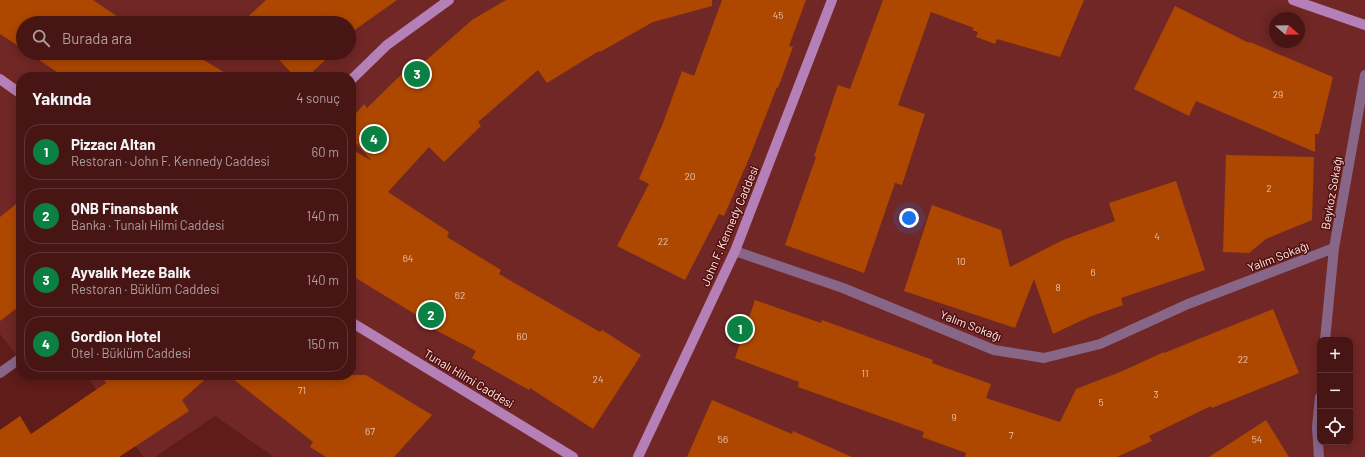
<!DOCTYPE html>
<html lang="tr">
<head>
<meta charset="utf-8">
<style>
  :root { --surface:#471513; --page:#4e1e1c; --text:#f1f3f6; --muted:#b09fa0; --line:#5f3433; --accent:#0b8043 }
  body { margin:0; font-family:Barlow,sans-serif; background:var(--page); color:var(--text) }
  .controls { position:absolute; right:12px; bottom:12px; display:grid; overflow:hidden; border-radius:8px; box-shadow:0 2px 10px #0003 }
  .controls button { width:36px; height:36px; display:grid; place-items:center; padding:0; border:0; border-bottom:1px solid var(--line); background:var(--surface); color:var(--text); font:20px sans-serif }
  .compass { position:absolute; left:1269px; top:12px; width:36px; height:36px; border-radius:50%; background:var(--surface); box-shadow:0 2px 10px #0003; rotate:110deg }
  .you { position:absolute; left:909px; top:218px; width:14px; height:14px; margin:-10px; border:3px solid #fff; border-radius:50%; background:#1a73e8; box-shadow:0 0 0 6px #1a73e833 }
  .badge { display:grid; place-items:center; width:26px; height:26px; border-radius:50%; background:var(--accent); color:#fff; font-size:13px; font-weight:700 }
  .pin { position:absolute; translate:-50% -50%; border:2px solid #fff; box-shadow:0 1px 4px #0006 }
  .list { margin:0; padding:0; list-style:none }
  h2 { display:flex; justify-content:space-between; align-items:center; height:52px; margin:0; padding:0 16px; font-size:17px }
  h2 small { font-size:13px; font-weight:400; color:var(--muted) }
  .list li { display:grid; grid-template-columns:26px 1fr auto; gap:12px; align-items:center; box-sizing:border-box; height:56px; margin:0 8px 8px; padding:0 8px; border:1px solid var(--line); border-radius:16px }
  .list b { display:block; font-size:15px; white-space:nowrap }
  .list p { margin:0; font-size:13px; white-space:nowrap; color:var(--muted) }
  .list em { font-size:13px; font-style:normal; color:var(--muted) }
  .icon { flex:none; width:22px; height:22px; fill:none; stroke:currentColor; stroke-width:2; stroke-linecap:round; stroke-linejoin:round }
  .map { position:relative; flex:none; width:1365px; height:457px; overflow:hidden }
  .search { position:absolute; background:var(--surface); box-shadow:0 2px 10px #0003; left:16px; top:16px; width:340px; height:44px; display:flex; align-items:center; gap:10px; box-sizing:border-box; padding:0 14px; border-radius:22px; color:var(--muted); font-size:15px }
  .panel { position:absolute; background:var(--surface); box-shadow:0 2px 10px #0003; left:16px; top:72px; width:340px; height:308px; border-radius:16px }
  .map>svg:first-child { display:block }
  .built { fill:#702725; fill-rule:evenodd }
  .building { fill:#ae4801 }
  .lines { fill:none; stroke-linecap:round; stroke-linejoin:round }
  .street { stroke:#868; stroke-width:10 }
  .secondary { stroke:#b57fb7; stroke-width:10 }
  .labels { text-anchor:middle; dominant-baseline:central; stroke-width:3; stroke-linejoin:round; paint-order:stroke }
  .number-label { font-size:10px; fill:#eac4b0 }
  .street-label { font-size:12px; fill:#feedea; stroke:#530f0f }
</style>
</head>
<body>
<div class="map">
<svg width="1365" height="457" viewBox="0 0 1365 457">
  <rect width="100%" height="100%" fill="#5f1c19"/>
  <path class="built" d="M0,0h1365v457h-1091l-59,-41 -60,41h-12l-57,-82h265v-298h-330v281l-2,1 -19,-25zM1275,18h24v24h-24zM23,23h326v30h-326zM1320,340h30v102h-30z"/>
  <g class="building">
    <path d="M0,0h93l34,23h-104v26l-23,-15z"/>
    <path d="M266,0h131l-48,34v-11h-104l-2,-2z"/>
    <path d="M506,0h206v6l-59,16 -53,30 -1,-1 -52,32 -9,-13 -60,52 3,4 -37,36 -15,-15 -41,45 61,40 -2,5 54,33 -2,4 101,58 2,-2 39,25 -48,74 -63,-41 -1,2 -57,-32 4,-7 -60,-31 2,-4 -67,-41v-126l21,12 -21,-23v-19l13,-15 3,4 50,-49 5,5 50,-44z"/>
    <path d="M722,0h84l-17,46 4,1 -15,41 -1,-1 -27,69 -26,60 -5,-2 -34,66 -68,-34 32,-62 -10,-5 24,-56 19,-52 12,5z"/>
    <path d="M883,0h201l-24,57 -63,-18 -2,5 -19,-7 2,-5 -6,-2 2,-2 -43,-16 -33,93 27,9 -23,71 -7,-2 -31,90 -79,-28 31,-88 -2,-1 24,-71 12,4z"/>
    <path d="M1175,6l74,37 1,-1 83,35 -14,57h-4v18l-119,-51 -7,15 -55,-27z"/>
    <path d="M29,53h163l40,24h-168z"/>
    <path d="M273,53h60l-26,24h-12z"/>
    <path d="M1226,155l88,2 -2,63 -46,19 -17,14 -26,-1z"/>
    <path d="M1176,181l29,89 -84,28 2,7 -34,12 -36,17 -19,-55 -19,49 -111,-37 28,-86 69,25 9,37 53,-27 52,-19 -6,-18z"/>
    <path d="M21,200v105l-21,16v-104z"/>
    <path d="M755,300l66,23 1,-3 111,40 -1,3 59,21 -5,14 74,24 16,-33 44,-17 44,-20v1l109,-44 26,64 -87,35 -1,-2 -62,30 3,5 -35,16h-152l1,-4 -44,-16 2,-5 -126,-45 1,-5 -64,-24z"/>
    <path d="M101,375h109l-28,25 7,11 -70,46h-119v-27l20,-14 11,18 75,-51z"/>
    <path d="M228,375h138l66,40 -38,42h-68l-16,-10 3,-5z"/>
    <path d="M712,400l80,34 1,-3 59,26h-165z"/>
    <path d="M1266,420l23,37h-80z"/>
  </g>
  <g class="lines">
    <g class="street">
      <path d="M735,251l108,37 151,62 50,8 56,-14 88,-40 146,-56"/>
      <path d="M1325,340l9,-92 31,-173"/>
      <path d="M0,373l21,-15"/>
      <path d="M1319,457l-2,-30 3,-30"/>
    </g>
    <g class="secondary">
      <path d="M1293,0l72,25"/>
      <path d="M0,79l21,15"/>
      <path d="M351,80l36,-35 62,-45"/>
      <path d="M351,322l222,135"/>
      <path d="M638,457l97,-206 97,-251"/>
    </g>
  </g>
  <g class="labels">
    <g class="number-label">
      <text x="778" y="15">45</text>
      <text x="1278" y="94">29</text>
      <text x="690" y="176">20</text>
      <text x="1269" y="188">2</text>
      <text x="1157" y="236">4</text>
      <text x="663" y="241">22</text>
      <text x="408" y="258">64</text>
      <text x="961" y="261">10</text>
      <text x="1093" y="272">6</text>
      <text x="1058" y="287">8</text>
      <text x="460" y="295">62</text>
      <text x="522" y="336">60</text>
      <text x="1243" y="359">22</text>
      <text x="865" y="373">11</text>
      <text x="598" y="379">24</text>
      <text x="302" y="390">71</text>
      <text x="1156" y="394">3</text>
      <text x="1101" y="402">5</text>
      <text x="954" y="417">9</text>
      <text x="370" y="431">67</text>
      <text x="1011" y="435">7</text>
      <text x="723" y="439">56</text>
      <text x="1257" y="439">54</text>
    </g>
    <g class="street-label">
      <text transform="translate(1331 193) rotate(-80)">Beykoz Sokağı</text>
      <text transform="translate(729 226) rotate(-67)">John F. Kennedy Caddesi</text>
      <text transform="translate(1278 256) rotate(-21)">Yalım Sokağı</text>
      <text transform="translate(971 325) rotate(21)">Yalım Sokağı</text>
      <text transform="translate(469 378) rotate(31)">Tunalı Hilmi Caddesi</text>
    </g>
  </g>
</svg>
<div class="controls">
<button>+</button>
<button>−</button>
<button><svg class="icon" aria-label="locate" viewBox="0 0 24 24"><circle cx="12" cy="12" r="6"/><path d="M12 2v4M12 18v4M2 12h4M18 12h4"/></svg></button>
</div>
<svg class="compass" viewBox="-18 -18 36 36"><path d="M0-13l5 13h-10z" fill="#e53935"/><path d="M0 13l5-13h-10z" fill="#b09fa0"/></svg>
<div class="you"></div>
<div class="pin badge" style="left:740px;top:329px">1</div>
<div class="pin badge" style="left:431px;top:315px">2</div>
<div class="pin badge" style="left:417px;top:74px">3</div>
<div class="pin badge" style="left:374px;top:139px">4</div>
<div class="search"><svg class="icon" aria-label="search" viewBox="0 0 24 24"><circle cx="10" cy="10" r="6"/><path d="M15 15l6 6"/></svg>Burada ara</div>
<section class="panel">
<h2>Yakında<small>4 sonuç</small></h2>
<ul class="list">
<li><span class="badge">1</span><div><b>Pizzacı Altan</b><p>Restoran · John F. Kennedy Caddesi</p></div><em>60 m</em></li>
<li><span class="badge">2</span><div><b>QNB Finansbank</b><p>Banka · Tunalı Hilmi Caddesi</p></div><em>140 m</em></li>
<li><span class="badge">3</span><div><b>Ayvalık Meze Balık</b><p>Restoran · Büklüm Caddesi</p></div><em>140 m</em></li>
<li><span class="badge">4</span><div><b>Gordion Hotel</b><p>Otel · Büklüm Caddesi</p></div><em>150 m</em></li>
</ul>
</section>
</div>
</body>
</html>
